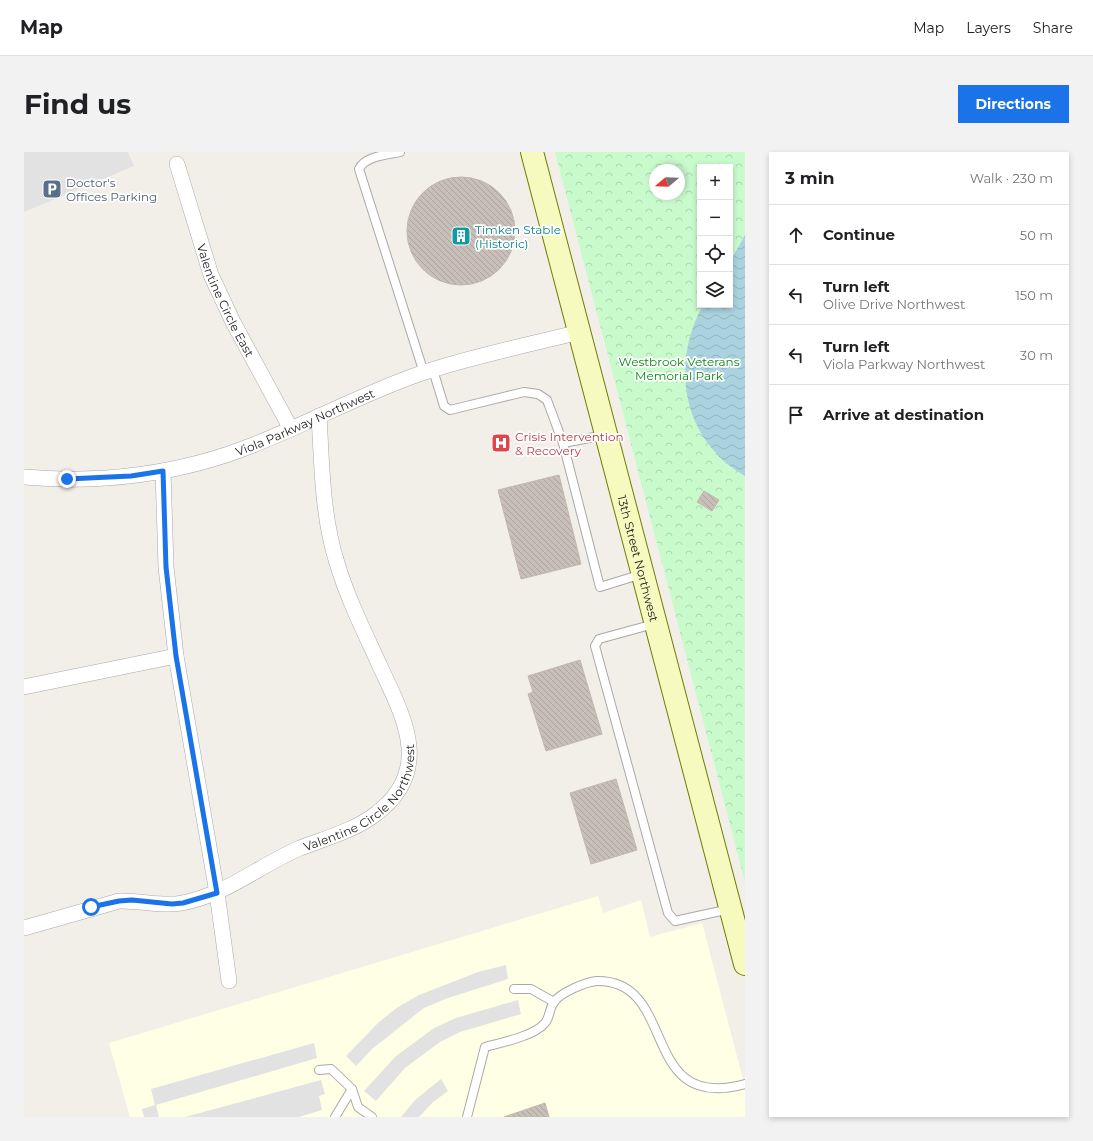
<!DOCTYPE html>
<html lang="en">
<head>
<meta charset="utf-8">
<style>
  :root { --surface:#fff; --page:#f2f2f2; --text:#202124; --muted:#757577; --line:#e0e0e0; --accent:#1a73e8 }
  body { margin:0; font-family:Montserrat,sans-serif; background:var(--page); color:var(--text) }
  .controls { position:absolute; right:12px; top:12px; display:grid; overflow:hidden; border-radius:0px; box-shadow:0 2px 6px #0003 }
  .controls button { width:36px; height:36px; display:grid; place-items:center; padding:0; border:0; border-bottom:1px solid var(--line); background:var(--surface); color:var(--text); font:20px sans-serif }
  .compass { position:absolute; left:625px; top:12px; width:36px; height:36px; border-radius:50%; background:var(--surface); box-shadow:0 2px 6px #0003; rotate:251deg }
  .stop { position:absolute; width:12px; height:12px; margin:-9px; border:3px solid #1a73e8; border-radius:50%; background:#fff }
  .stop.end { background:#1a73e8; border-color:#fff; box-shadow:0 1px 4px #0008 }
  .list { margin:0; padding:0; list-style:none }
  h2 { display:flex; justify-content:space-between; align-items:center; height:52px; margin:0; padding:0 16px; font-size:17px }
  h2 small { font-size:13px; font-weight:400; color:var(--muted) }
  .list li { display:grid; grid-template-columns:26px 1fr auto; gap:12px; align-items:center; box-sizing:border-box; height:60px; padding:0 16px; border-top:1px solid var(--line) }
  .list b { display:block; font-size:15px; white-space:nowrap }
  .list p { margin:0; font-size:13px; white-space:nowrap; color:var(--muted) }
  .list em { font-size:13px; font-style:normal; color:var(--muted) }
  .icon { flex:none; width:22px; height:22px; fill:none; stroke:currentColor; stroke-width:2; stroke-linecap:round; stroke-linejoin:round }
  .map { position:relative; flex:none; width:721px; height:965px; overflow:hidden; border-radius:0px }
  header { display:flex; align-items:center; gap:24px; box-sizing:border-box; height:56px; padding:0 20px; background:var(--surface); border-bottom:1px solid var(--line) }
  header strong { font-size:19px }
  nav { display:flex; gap:22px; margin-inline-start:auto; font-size:14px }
  .intro { display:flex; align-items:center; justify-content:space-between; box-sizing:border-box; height:96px; padding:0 24px }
  h1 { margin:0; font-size:28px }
  .button { padding:10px 18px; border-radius:0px; background:var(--accent); color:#fff; font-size:14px; font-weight:700 }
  main { display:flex; gap:24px; padding:0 24px }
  aside { flex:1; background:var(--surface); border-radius:0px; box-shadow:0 2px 6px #0003 }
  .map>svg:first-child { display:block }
  .education { fill:#ffffe5 }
  .park { fill:url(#park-crowns); fill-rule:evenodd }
  .parking { fill:#e2e2e2 }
  .water { fill:url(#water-waves) }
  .building { fill:url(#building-back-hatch); stroke:#c4b6ab }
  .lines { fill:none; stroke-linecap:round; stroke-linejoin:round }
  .lane-casing { stroke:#a9a9a9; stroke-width:10 }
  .street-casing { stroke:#a9a9a9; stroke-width:16 }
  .secondary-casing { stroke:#707d05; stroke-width:24 }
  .lane { stroke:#fff; stroke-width:8 }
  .street { stroke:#fff; stroke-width:15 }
  .secondary { stroke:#f7fabf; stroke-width:22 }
  .route { stroke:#1a73e8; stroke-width:5 }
  .labels { text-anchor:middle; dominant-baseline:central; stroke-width:3.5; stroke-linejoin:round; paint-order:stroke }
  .service-label { font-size:12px; fill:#4e5e75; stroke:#fff; text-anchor:start }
  .culture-label { font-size:12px; fill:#0d838f; stroke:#fff; text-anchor:start }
  .street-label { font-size:12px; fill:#222; stroke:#fff }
  .park-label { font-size:12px; fill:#0c8416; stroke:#fff }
  .health-label { font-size:12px; fill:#be3a42; stroke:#fff; text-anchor:start }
</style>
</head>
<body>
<header>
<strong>Map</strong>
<nav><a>Map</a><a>Layers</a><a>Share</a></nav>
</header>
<div class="intro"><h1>Find us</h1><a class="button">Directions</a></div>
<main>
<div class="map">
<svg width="721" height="965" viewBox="0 0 721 965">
  <defs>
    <pattern id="park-crowns" width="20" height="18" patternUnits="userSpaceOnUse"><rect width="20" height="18" fill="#c8facc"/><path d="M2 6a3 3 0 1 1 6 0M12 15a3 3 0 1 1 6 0" fill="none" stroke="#acd6af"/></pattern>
    <pattern id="water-waves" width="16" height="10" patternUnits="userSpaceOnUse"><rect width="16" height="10" fill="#aad3df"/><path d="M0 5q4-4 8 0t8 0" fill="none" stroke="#92b5bf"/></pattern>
    <pattern id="building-back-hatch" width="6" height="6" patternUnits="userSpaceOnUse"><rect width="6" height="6" fill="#c7bfb8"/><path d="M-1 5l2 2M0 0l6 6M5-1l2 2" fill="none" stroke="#aba49e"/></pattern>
  </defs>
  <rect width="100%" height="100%" fill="#f2efe9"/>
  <path class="education" d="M574,744l5,17 38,-13 9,37 52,-14 43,164v30h-615l-21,-74z"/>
  <path class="park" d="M531,0h190v730zM676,15h30v138h-30zM631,18h24v24h-24z"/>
  <g class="parking">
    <path d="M0,0h104l6,14 -110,46z"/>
    <path d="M482,813l2,14 -63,20 -21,9 -52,41 -16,17 -10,-10 33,-34 19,-15 21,-12 59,-23z"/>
    <path d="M494,848l3,14 -61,18 -20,10 -35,26 -29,33 -12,-10 32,-35 38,-28 22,-10z"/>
    <path d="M290,891l3,15 -161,47 3,12h-15l-2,-8 13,-4 -4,-16z"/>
    <path d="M417,927l7,12 -15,11 -14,15h-18l14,-17z"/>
    <path d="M297,928l4,14 -6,2 3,14 -23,7h-114z"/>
  </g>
  <path class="water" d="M721,83v241c-63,-36 -75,-111 -42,-171h27v-43z"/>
  <g class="building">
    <circle cx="437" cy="79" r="54"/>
    <path d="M535,323l22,89 -60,15 -23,-89z"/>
    <path d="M680,339l15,9 -7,11 -15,-9z"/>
    <path d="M556,508l22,74 -56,17 -18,-57 5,-2 -5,-16z"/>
    <path d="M592,627l21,71 -46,14 -21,-71z"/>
    <path d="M521,951l4,14h-45z"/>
  </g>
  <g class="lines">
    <g class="lane-casing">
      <g id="lane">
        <path d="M376,0c-13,3 -35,4 -41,17l65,204"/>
        <path d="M409,218l11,36 6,4 74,-18 14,2 9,6 16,43"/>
        <path d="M581,283l-42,8 37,144 42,-13"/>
        <path d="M630,472l-55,15 -4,7 73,267 7,8 55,-12"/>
        <path d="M490,837h17l23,13"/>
        <path d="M295,918l12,-1 21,20 6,18 14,10"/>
        <path d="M311,965l17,-28"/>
        <path d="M443,965l18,-70c15,-4 49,-11 59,-23 6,-5 5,-16 10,-22 6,-9 31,-20 43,-21 82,-1 41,133 148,103"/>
      </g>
    </g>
    <g class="street-casing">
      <g id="street">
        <path id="s1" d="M153,12l34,111 22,47 58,107"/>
        <path d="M139,319l3,96 10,89 41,237 12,88"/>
        <path id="s2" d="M0,325c77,7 157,-3 229,-32 56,-22 109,-51 166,-71 53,-18 108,-29 161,-42"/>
        <path d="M0,535l152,-31"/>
        <path id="s3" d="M0,776l95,-27c21,-1 43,6 63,2 44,-8 78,-38 118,-55 26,-10 56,-18 77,-35 57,-44 26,-97 2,-149 -15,-33 -32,-67 -42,-101 -15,-47 -15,-98 -18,-147"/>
      </g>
    </g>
    <g class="secondary-casing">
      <g id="secondary">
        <path id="s4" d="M508,0l213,812"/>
      </g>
    </g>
    <use href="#lane" class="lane"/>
    <use href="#street" class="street"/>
    <use href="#secondary" class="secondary"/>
  </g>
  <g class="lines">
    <path class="route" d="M43,327l64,-3 32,-5 3,96 10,89 41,237 -34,10 -11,1 -40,-4 -13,1 -28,6"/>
  </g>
  <defs>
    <g id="parking-square" transform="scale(1)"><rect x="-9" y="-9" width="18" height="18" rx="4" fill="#5c6f8a" stroke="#fff"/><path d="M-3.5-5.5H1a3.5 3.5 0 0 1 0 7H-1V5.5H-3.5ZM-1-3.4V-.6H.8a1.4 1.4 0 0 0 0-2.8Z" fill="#fff"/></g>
    <g id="building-square" transform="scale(1)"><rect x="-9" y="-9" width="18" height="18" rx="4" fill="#0f9aa8" stroke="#fff"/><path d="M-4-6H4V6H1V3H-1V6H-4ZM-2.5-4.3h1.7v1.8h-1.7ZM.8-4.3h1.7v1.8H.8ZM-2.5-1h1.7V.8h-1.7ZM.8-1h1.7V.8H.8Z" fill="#fff"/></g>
    <g id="hospital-square" transform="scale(1)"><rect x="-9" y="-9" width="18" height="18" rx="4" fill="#e0444e" stroke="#fff"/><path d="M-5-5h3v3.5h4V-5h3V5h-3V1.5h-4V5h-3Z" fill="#fff"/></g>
  </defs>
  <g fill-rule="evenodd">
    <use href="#parking-square" x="28" y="37"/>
    <use href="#building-square" x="437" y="84"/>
    <use href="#hospital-square" x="477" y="291"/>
  </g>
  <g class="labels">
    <g class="service-label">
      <text x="42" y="30">Doctor's<tspan x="42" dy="14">Offices Parking</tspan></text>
    </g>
    <g class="culture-label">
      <text x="451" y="77">Timken Stable<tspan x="451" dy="14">(Historic)</tspan></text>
    </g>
    <g class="street-label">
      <text stroke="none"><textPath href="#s1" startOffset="145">Valentine Circle East</textPath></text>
      <text stroke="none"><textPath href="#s2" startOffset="290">Viola Parkway Northwest</textPath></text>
      <text stroke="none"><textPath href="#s4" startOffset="420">13th Street Northwest</textPath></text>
      <text stroke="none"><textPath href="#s3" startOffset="377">Valentine Circle Northwest</textPath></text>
    </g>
    <g class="park-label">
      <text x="655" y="209">Westbrook Veterans<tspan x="655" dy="14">Memorial Park</tspan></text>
    </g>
    <g class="health-label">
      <text x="491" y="284">Crisis Intervention<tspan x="491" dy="14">&amp; Recovery</tspan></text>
    </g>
  </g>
</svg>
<div class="controls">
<button>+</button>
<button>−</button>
<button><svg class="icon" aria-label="locate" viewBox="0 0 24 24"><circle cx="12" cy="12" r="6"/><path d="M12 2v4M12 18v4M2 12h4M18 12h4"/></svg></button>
<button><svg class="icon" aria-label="layers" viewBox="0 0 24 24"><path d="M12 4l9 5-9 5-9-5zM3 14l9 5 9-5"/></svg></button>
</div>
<svg class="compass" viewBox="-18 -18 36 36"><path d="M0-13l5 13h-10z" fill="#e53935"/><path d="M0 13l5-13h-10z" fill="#757577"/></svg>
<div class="stop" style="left:67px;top:755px"></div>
<div class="stop end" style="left:43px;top:327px"></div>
</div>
<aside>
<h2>3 min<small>Walk · 230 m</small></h2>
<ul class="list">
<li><svg class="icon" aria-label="ahead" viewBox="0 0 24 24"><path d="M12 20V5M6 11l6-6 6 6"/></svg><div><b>Continue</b></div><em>50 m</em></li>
<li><svg class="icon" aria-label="left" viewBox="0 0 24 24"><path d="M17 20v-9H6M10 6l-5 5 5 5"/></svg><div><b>Turn left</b><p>Olive Drive Northwest</p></div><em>150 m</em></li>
<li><svg class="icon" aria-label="left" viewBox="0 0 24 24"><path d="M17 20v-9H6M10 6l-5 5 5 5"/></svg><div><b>Turn left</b><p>Viola Parkway Northwest</p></div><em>30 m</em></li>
<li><svg class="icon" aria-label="arrive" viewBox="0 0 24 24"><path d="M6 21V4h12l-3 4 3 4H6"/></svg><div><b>Arrive at destination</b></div></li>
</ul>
</aside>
</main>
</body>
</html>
